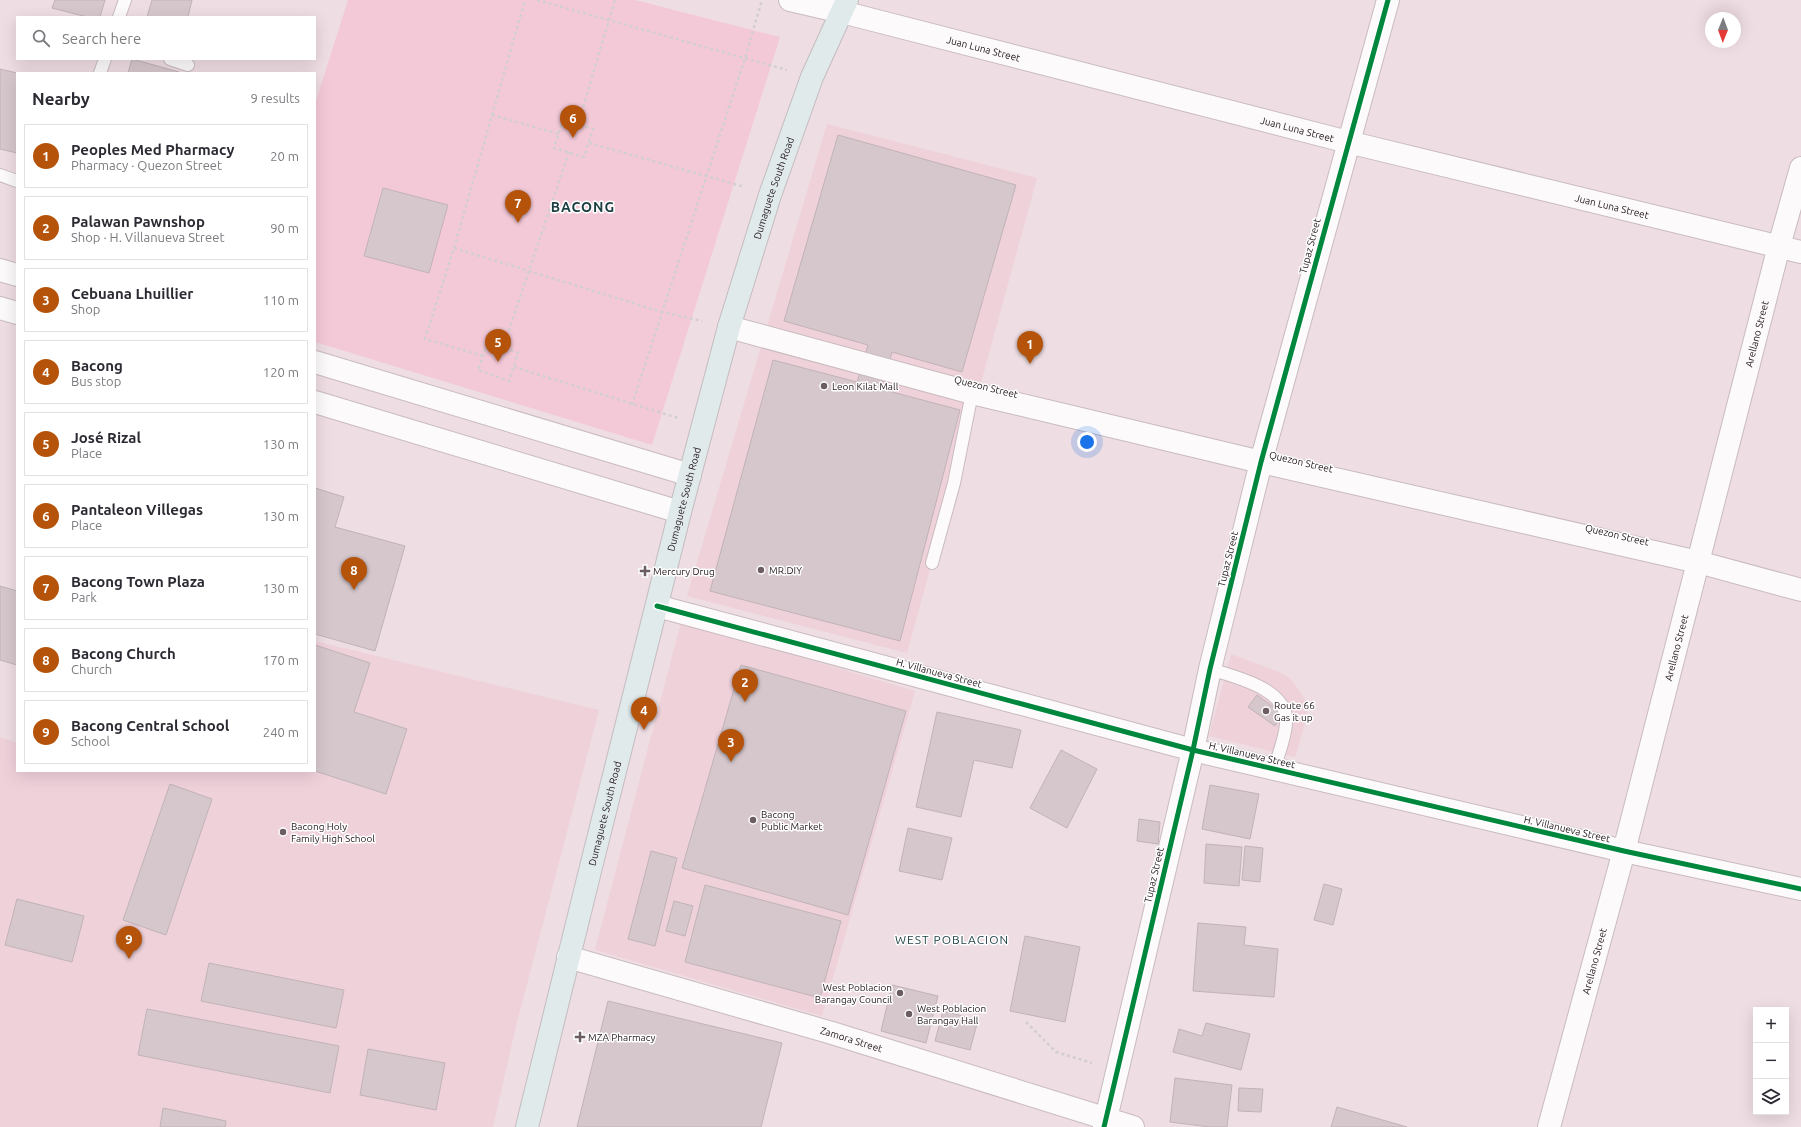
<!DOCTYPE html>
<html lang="en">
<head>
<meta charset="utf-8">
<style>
  :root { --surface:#fff; --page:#f7f7f7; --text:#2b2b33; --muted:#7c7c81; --line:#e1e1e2; --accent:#b45309 }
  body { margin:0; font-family:Ubuntu,sans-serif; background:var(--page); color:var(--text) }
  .controls { position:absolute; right:12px; bottom:12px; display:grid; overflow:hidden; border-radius:0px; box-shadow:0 4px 16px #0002 }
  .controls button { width:36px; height:36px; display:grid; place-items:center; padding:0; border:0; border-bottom:1px solid var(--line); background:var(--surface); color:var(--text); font:20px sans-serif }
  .compass { position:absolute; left:1705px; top:12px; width:36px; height:36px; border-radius:50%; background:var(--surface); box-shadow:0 4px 16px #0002; rotate:181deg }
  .you { position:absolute; left:1087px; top:442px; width:14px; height:14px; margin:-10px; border:3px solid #fff; border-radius:50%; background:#1a73e8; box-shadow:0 0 0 6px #1a73e833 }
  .badge { display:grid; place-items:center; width:26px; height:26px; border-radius:50%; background:var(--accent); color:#fff; font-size:13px; font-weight:700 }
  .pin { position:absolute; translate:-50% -33px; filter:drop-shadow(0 1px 2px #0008) }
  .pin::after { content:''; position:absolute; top:21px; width:14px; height:12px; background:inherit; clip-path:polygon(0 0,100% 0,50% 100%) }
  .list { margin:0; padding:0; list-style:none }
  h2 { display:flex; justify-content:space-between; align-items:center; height:52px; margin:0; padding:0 16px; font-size:17px }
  h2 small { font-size:13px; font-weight:400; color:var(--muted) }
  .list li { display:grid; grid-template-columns:26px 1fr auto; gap:12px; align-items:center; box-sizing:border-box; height:64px; margin:0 8px 8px; padding:0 8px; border:1px solid var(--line); border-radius:0px }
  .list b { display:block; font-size:15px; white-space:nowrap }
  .list p { margin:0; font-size:13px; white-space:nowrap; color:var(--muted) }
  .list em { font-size:13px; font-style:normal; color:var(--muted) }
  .icon { flex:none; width:22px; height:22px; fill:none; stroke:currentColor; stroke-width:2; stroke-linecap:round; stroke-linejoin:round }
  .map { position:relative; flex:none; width:1801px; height:1127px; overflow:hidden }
  .search { position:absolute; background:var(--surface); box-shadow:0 4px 16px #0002; left:16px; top:16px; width:300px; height:44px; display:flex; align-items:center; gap:10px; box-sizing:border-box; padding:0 14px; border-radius:0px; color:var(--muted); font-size:15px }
  .panel { position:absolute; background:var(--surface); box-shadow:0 4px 16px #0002; left:16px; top:72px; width:300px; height:700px; border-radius:0px }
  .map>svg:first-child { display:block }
  .built { fill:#efd1da }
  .green { fill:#f4c9d7 }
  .building { fill:#d6c7cc; stroke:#c0b3b7 }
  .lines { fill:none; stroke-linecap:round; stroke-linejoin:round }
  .service-casing { stroke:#c9bbbf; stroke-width:14 }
  .minor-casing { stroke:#c9bbbf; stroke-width:24 }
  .tertiary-casing { stroke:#c9bbbf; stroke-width:24 }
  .primary-casing { stroke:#c4bcbf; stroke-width:24 }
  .path { stroke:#d3cecf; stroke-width:2.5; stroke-dasharray:3 3; stroke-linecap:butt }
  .service { stroke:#fcfafb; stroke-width:12 }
  .minor { stroke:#fcfafb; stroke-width:22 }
  .tertiary { stroke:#fcfafb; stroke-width:22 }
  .primary { stroke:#e0eaeb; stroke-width:22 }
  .cycleway-casing { stroke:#fff; stroke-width:8 }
  .cycleway { stroke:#00873e; stroke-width:5 }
  .poi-dot { fill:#6b5d61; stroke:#fff; stroke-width:1.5 }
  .labels { text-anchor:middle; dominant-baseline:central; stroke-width:3; stroke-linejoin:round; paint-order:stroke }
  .street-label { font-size:10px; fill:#24181c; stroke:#fff }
  .poi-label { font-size:10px; fill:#24181c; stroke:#fff; text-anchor:start }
  .quarter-label { font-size:12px; letter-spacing:1px; fill:#1b3d41; stroke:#fff }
  .district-label { font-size:14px; font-weight:bold; letter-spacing:1px; fill:#1b3d41; stroke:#fff }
</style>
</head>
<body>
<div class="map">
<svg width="1801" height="1127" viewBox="0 0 1801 1127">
  <rect width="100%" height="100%" fill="#eedde2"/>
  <g class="built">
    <path d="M827,124l210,54 -130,475 -220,-57z"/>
    <path d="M681,622l234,69 -93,325 -227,-66z"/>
    <path d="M315,641l284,69 -83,316 -23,101h-493v-390l17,6v28h298z"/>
    <path d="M1231,654l46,17 14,8 13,18 3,10v10l-12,40 -86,-21z"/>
  </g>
  <path class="green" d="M348,0h287l145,37 -128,408 -337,-103v-238z"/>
  <g class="building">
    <path d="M55,0h50l-5,17h-13l-35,-9z"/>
    <path d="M152,0h40l-4,17h-41z"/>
    <path d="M132,59l47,13v1h-51z"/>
    <path d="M0,69l17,4v80l-17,-4z"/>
    <path d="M838,135l178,50 -54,187 -70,-20 -11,37 79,21 -60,231 -190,-50 63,-231 84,22 11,-37 -84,-24z"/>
    <path d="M383,188l65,17 -19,68 -65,-17z"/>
    <path d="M315,488l29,9 -9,30 70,19 -30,105 -60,-17z"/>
    <path d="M0,586l17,5v74l-17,-5z"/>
    <path d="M315,645l55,18 -16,49 53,17 -21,65 -71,-23z"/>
    <path d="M741,665l165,46 -58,204 -166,-47z"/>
    <path d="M1257,695l26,19 -8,12 -27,-19z"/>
    <path d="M937,712l84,18 -9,38 -38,-8 -13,57 -45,-10z"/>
    <path d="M1061,750l36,19 -30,59 -37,-20z"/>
    <path d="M170,784l42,15 -46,136 -43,-15z"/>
    <path d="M1210,785l49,9 -9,45 -48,-10z"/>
    <path d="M1139,819l21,3 -2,22 -21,-3z"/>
    <path d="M908,828l44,10 -10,42 -43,-9z"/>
    <path d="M1206,844l36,3 -3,39 -35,-3z"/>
    <path d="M1245,846l18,2 -3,34 -18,-2z"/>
    <path d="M651,851l26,7 -22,88 -27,-7z"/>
    <path d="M1324,884l18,5 -9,36 -19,-5z"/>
    <path d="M705,885l136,36 -21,77 -135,-36z"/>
    <path d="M17,899l67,17 -12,46 -67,-17z"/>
    <path d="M674,901l19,5 -8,30 -19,-5z"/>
    <path d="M1198,923l48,4 -2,18 34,4 -4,48 -81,-6z"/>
    <path d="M1025,936l55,11 -15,75 -55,-11z"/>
    <path d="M209,963l135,27 -8,38 -135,-27z"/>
    <path d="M892,985l46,11 -12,47 -45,-12z"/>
    <path d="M608,1001l174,42 -21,84h-184z"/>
    <path d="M147,1009l192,37 -9,47 -192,-38z"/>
    <path d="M943,1011l35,9 -8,30 -35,-9z"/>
    <path d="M1206,1023l44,11 -9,36 -68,-18 6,-23 23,7z"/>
    <path d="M368,1049l77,14 -9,47 -76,-15z"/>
    <path d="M1175,1078l57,7 -5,42h-17l-40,-5z"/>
    <path d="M1239,1088l24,1 -2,23 -23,-1z"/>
    <path d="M1337,1107l70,20h-76z"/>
    <path d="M163,1108l63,13 -1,6h-65z"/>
  </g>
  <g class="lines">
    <g class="service-casing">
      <g id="service">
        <path d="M119,17l6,-17"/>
        <path d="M170,59l18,6"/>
        <path d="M100,73l5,-14"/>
        <path d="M0,175l17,6"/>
        <path d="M932,563l22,-80 18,-90"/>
        <path d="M1210,669c25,8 80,20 76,55 -1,15 -8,31 -12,45"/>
      </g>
    </g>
    <g class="minor-casing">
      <g id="minor">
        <path id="s1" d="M842,12l506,130 453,110"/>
        <path d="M0,270l17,5"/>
        <path d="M0,308l17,5"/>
        <path d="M729,327l243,66 289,69 437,100 103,28"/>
        <path d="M315,362l375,113"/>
        <path d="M315,402l365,110"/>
        <path id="s2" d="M568,957l264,76 301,94"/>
        <path d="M1104,1127l89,-377 17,-81 51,-207 127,-462"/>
        <path id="s3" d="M1549,1127l75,-276 155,-605 22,-78"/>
      </g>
    </g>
    <g class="tertiary-casing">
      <g id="tertiary">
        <path d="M790,0l52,12"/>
        <path d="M657,606l536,144 431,101 177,38"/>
      </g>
    </g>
    <g class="primary-casing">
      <g id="primary">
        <path id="s4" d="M527,1127l64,-260 89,-355 49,-185 41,-132 42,-118 35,-77"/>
      </g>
    </g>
    <g class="path">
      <path d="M537,0l250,70"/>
      <path d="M492,115l67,19"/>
      <path d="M563,120l30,9 -9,28 -30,-9z"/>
      <path d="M578,124l37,-124"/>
      <path d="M589,143l156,44"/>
      <path d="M454,248l208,64 40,9"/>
      <path d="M488,342l30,11 -9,28 -31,-11z"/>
      <path d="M503,348l66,-196"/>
      <path d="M483,356l-58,-17 29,-91 71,-248"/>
      <path d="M514,367l164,51"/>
      <path d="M632,405l113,-347 17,-58"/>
      <path d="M1026,1022l30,30 36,11"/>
    </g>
    <use href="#service" class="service"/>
    <use href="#minor" class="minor"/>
    <use href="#tertiary" class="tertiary"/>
    <use href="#primary" class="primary"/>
    <g class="cycleway-casing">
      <g id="cycleway">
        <path d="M657,606l536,144 431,101 177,38"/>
        <path d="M1104,1127l89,-377 17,-81 51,-207 127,-462"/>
      </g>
    </g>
    <use href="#cycleway" class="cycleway"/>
  </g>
  <g class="poi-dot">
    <circle cx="824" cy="386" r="4"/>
    <circle cx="761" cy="570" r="4"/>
    <path d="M643 565h4v4h4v4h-4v4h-4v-4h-4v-4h4z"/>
    <circle cx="1266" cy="711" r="4"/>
    <circle cx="753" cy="820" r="4"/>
    <circle cx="283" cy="832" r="4"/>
    <circle cx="900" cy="993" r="4"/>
    <circle cx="909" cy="1014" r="4"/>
    <path d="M578 1031h4v4h4v4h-4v4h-4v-4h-4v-4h4z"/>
  </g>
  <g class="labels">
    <g class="street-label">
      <text stroke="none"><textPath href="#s1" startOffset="146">Juan Luna Street</textPath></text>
      <text stroke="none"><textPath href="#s1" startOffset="470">Juan Luna Street</textPath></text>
      <text stroke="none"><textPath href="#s4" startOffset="971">Dumaguete South Road</textPath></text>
      <text stroke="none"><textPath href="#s1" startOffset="794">Juan Luna Street</textPath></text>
      <text transform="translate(1310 246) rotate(-75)">Tupaz Street</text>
      <text stroke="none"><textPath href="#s3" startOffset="820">Arellano Street</textPath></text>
      <text transform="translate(986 387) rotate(14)">Quezon Street</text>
      <text transform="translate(1301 462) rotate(13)">Quezon Street</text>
      <text stroke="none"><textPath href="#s4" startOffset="647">Dumaguete South Road</textPath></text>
      <text transform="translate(1617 535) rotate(13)">Quezon Street</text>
      <text transform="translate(1228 559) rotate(-76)">Tupaz Street</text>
      <text stroke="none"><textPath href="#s3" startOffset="496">Arellano Street</textPath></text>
      <text transform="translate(939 673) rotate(15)">H. Villanueva Street</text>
      <text transform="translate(1252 755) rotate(13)">H. Villanueva Street</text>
      <text stroke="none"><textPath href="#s4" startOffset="323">Dumaguete South Road</textPath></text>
      <text transform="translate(1567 829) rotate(13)">H. Villanueva Street</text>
      <text transform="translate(1154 875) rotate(-77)">Tupaz Street</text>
      <text stroke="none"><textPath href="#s3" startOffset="172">Arellano Street</textPath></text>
      <text stroke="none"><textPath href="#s2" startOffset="295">Zamora Street</textPath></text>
    </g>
    <g class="poi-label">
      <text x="832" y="386">Leon Kilat Mall</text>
      <text x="769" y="570">MR.DIY</text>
      <text x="653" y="571">Mercury Drug</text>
      <text x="1274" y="705">Route 66<tspan x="1274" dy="12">Gas it up</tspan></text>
      <text x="761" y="814">Bacong<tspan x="761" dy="12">Public Market</tspan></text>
      <text x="291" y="826">Bacong Holy<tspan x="291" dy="12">Family High School</tspan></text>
      <text x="892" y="987" text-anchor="end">West Poblacion<tspan x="892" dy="12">Barangay Council</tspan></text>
      <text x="917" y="1008">West Poblacion<tspan x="917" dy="12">Barangay Hall</tspan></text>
      <text x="588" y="1037">MZA Pharmacy</text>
    </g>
    <g class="quarter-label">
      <text x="952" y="939">WEST POBLACION</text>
    </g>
    <g class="district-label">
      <text x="583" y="207">BACONG</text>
    </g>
  </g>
</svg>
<div class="controls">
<button>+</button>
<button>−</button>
<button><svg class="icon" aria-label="layers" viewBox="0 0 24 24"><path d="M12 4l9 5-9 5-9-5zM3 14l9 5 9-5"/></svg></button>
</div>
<svg class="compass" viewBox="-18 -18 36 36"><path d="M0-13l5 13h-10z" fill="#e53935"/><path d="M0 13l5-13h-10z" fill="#7c7c81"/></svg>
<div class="you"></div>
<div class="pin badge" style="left:1030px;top:364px">1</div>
<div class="pin badge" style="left:745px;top:702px">2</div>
<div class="pin badge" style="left:731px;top:762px">3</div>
<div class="pin badge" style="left:644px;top:730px">4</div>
<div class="pin badge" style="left:498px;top:362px">5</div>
<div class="pin badge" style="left:573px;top:138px">6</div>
<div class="pin badge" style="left:518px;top:223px">7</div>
<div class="pin badge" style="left:354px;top:590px">8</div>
<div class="pin badge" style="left:129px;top:959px">9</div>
<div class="search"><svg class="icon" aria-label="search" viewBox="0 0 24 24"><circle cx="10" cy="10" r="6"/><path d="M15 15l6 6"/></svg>Search here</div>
<section class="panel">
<h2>Nearby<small>9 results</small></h2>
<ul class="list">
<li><span class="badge">1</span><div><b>Peoples Med Pharmacy</b><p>Pharmacy · Quezon Street</p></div><em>20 m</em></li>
<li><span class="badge">2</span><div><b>Palawan Pawnshop</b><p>Shop · H. Villanueva Street</p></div><em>90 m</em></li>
<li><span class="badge">3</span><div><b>Cebuana Lhuillier</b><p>Shop</p></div><em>110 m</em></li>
<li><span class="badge">4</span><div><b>Bacong</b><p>Bus stop</p></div><em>120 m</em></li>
<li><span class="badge">5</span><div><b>José Rizal</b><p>Place</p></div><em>130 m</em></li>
<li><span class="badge">6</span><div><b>Pantaleon Villegas</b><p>Place</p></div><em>130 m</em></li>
<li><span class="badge">7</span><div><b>Bacong Town Plaza</b><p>Park</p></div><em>130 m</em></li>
<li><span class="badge">8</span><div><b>Bacong Church</b><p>Church</p></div><em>170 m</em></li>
<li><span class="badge">9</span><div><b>Bacong Central School</b><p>School</p></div><em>240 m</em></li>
</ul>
</section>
</div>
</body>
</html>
